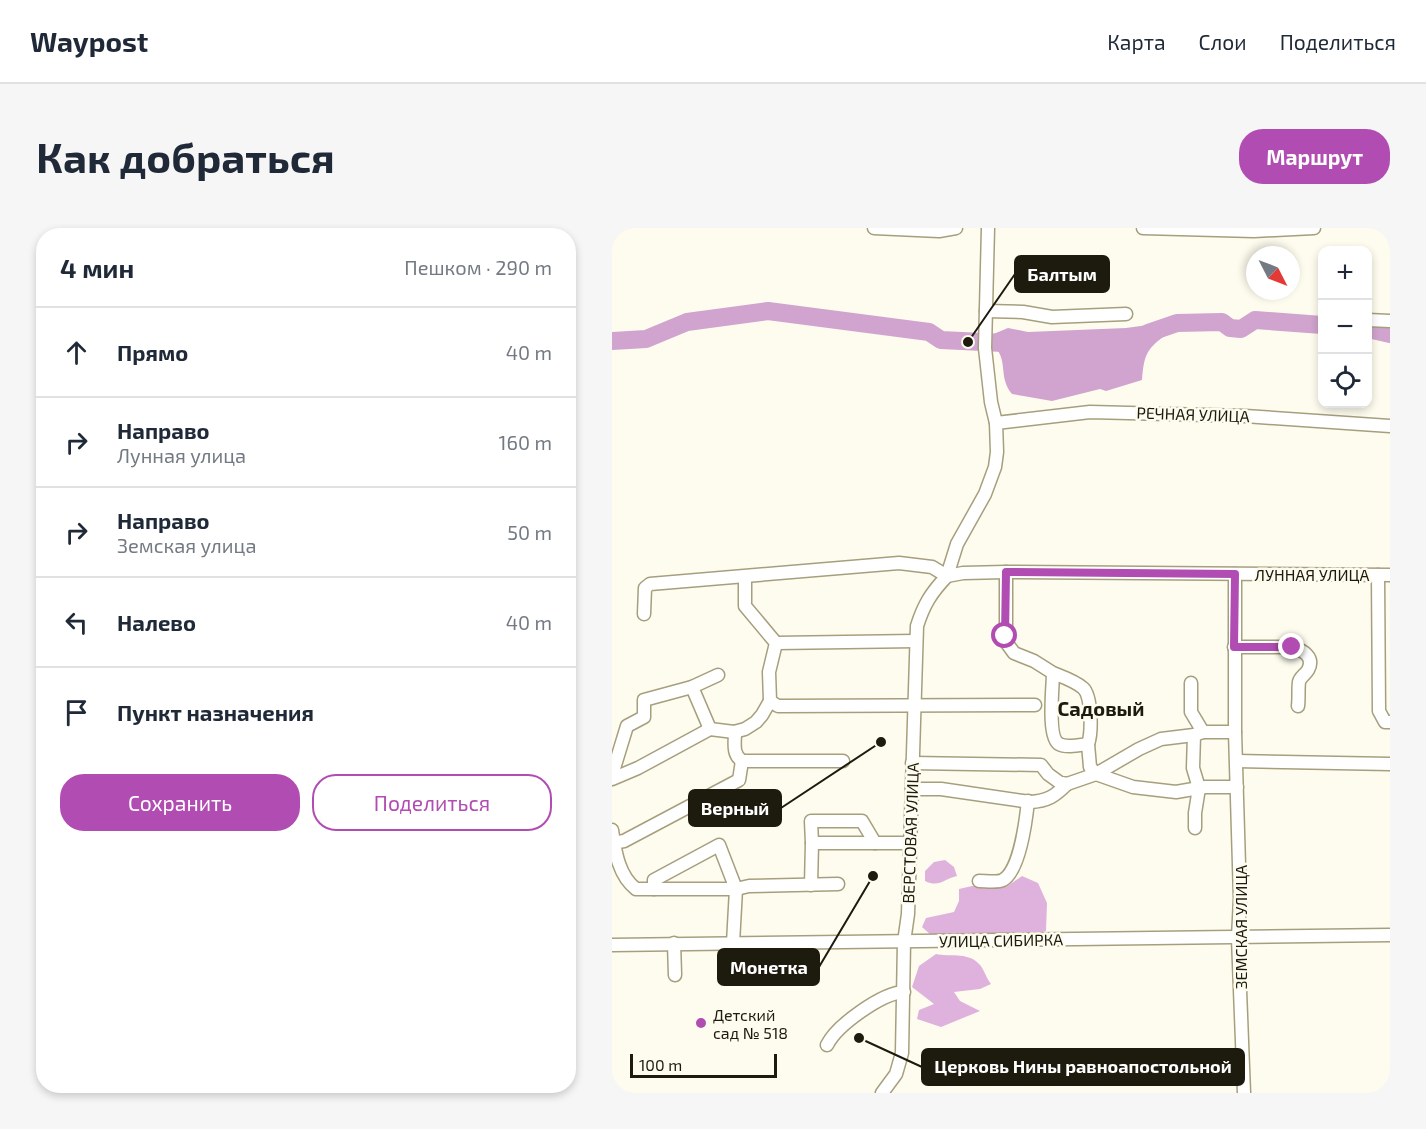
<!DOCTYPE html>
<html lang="ru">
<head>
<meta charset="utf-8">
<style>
  :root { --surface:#fff; --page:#f6f6f7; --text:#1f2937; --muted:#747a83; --line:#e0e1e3; --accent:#b14db2 }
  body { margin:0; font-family:"Exo 2",sans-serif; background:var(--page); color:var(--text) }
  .controls { position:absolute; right:18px; top:18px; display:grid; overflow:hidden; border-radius:12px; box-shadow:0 3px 9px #0003 }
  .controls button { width:54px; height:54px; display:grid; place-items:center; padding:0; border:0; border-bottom:2px solid var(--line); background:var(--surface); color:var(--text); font:30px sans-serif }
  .compass { position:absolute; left:634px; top:18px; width:54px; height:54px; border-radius:50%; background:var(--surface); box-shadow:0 3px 9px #0003; rotate:132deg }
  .scale { position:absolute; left:18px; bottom:15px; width:147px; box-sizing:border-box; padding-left:6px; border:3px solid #1d1a0e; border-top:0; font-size:16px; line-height:21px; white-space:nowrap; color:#1d1a0e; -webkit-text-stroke:4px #fefcee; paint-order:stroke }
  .stop { position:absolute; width:18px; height:18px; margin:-14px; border:4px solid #b14db2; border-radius:50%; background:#fff }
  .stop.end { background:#b14db2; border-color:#fff; box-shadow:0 2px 6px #0008 }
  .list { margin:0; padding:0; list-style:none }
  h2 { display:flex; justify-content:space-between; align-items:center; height:78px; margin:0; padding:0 24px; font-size:26px }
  h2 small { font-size:20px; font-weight:400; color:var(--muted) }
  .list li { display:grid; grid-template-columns:39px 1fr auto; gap:18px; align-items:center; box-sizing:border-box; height:90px; padding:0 24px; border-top:2px solid var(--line) }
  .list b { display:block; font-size:22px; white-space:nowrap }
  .list p { margin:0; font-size:20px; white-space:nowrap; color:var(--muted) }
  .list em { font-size:20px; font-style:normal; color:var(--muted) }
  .actions { display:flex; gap:12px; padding:18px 24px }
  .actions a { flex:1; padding:14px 0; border:2px solid var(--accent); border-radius:24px; text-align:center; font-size:21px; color:var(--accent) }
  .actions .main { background:var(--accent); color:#fff }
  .icon { flex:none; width:33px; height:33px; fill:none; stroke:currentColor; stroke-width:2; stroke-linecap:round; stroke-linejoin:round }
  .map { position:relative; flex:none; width:778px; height:865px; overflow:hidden; border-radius:24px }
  header { display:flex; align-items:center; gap:36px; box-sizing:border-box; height:84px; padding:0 30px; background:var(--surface); border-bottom:2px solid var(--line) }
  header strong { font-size:28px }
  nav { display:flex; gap:33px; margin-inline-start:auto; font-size:21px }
  .intro { display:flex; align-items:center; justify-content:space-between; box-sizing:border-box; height:144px; padding:0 36px }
  h1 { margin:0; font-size:42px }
  .button { padding:15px 27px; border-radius:24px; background:var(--accent); color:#fff; font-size:21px; font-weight:700 }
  main { display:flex; gap:36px; padding:0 36px }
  aside { flex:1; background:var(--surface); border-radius:24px; box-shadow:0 3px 9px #0003 }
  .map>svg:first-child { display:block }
  .forest { fill:#deb2dd }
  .water { fill:#d0a4ce }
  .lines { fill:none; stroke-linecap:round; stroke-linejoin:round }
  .river { stroke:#d0a4ce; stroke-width:18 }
  .minor-casing { stroke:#a69f7e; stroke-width:15 }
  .minor { stroke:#fff; stroke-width:12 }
  .route { stroke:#b14db2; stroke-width:8 }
  .poi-dot { fill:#b14db2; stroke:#fefcee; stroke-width:2 }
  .labels { text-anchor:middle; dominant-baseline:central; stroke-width:5; stroke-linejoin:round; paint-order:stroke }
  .street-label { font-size:16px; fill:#1d1a0e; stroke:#fefcee }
  .poi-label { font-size:16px; fill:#1d1a0e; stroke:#fefcee; text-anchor:start }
  .quarter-label { font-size:20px; font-weight:bold; fill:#1d1a0e; stroke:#fefcee }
  .leader { fill:none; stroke:#1d1a0e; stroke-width:2 }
  .callout-dot { fill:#1d1a0e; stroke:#fefcee; stroke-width:2 }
  .callout { fill:#1d1a0e; stroke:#1d1a0e; stroke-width:2 }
  .callout-label { font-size:18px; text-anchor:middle; font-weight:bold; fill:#fff }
</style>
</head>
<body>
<header>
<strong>Waypost</strong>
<nav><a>Карта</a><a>Слои</a><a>Поделиться</a></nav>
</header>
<div class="intro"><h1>Как добраться</h1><a class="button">Маршрут</a></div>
<main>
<aside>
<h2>4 мин<small>Пешком · 290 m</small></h2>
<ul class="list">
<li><svg class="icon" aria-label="ahead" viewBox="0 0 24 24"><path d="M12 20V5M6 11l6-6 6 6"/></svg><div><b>Прямо</b></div><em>40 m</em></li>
<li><svg class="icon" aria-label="right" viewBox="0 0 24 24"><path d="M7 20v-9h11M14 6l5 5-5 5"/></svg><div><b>Направо</b><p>Лунная улица</p></div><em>160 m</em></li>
<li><svg class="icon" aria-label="right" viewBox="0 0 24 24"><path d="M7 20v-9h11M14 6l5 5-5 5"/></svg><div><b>Направо</b><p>Земская улица</p></div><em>50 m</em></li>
<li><svg class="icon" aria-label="left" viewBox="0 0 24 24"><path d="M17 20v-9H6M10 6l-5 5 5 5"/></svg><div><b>Налево</b></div><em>40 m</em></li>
<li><svg class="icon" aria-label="arrive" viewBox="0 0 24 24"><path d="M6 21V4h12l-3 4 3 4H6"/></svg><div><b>Пункт назначения</b></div></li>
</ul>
<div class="actions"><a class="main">Сохранить</a><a>Поделиться</a></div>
</aside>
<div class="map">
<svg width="778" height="865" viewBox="0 0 778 865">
  <rect width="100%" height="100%" fill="#fefcee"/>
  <g class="forest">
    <path d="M333,632l9,7 3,9c-13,3 -18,12 -32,5v-10l9,-9z"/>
    <path d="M410,648l16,7 9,20 -1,28 -9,3 -105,2 -10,-9 4,-9 28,-6 5,-11v-12l13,-3 34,1z"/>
    <path d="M324,726c13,3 31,-2 42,9 6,5 8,15 13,21l-11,5 -26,3 6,9 20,10 -39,16 -24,-8 2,-9 15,-6 -22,-17 7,-21z"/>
  </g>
  <path class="water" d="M558,94l3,8c-24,17 -29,20 -31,50l-36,11 -6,-2 -48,12 -40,-7c-15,-18 -2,-34 -20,-50l-1,-9 17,-7 20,4 98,-4z"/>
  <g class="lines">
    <g class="river">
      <path d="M756,101l22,5"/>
      <path d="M536,105l29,-10 45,-1 8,6 11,1 14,-9 67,5"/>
      <path d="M0,113l34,-2 41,-17 81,-11 161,21 12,8 62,3"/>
    </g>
    <g class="minor-casing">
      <g id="minor">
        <path d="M262,0l65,3 17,-3"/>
        <path d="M531,0l111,3 60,-3"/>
        <path d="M374,83l37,1 29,5 74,-3"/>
        <path d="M756,92l22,1"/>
        <path d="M384,195l94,-11 155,4 145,10"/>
        <path d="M394,344v70l8,11 20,8 19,12c0,13 -6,64 6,71 7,4 21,1 29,0 4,-11 4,-48 -5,-56 -8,-7 -20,-11 -30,-15"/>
        <path d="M623,346v158l5,166 -2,40 6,155"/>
        <path d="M766,347l1,136 6,11h5"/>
        <path d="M335,348l16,-3 43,-1 384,3"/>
        <path d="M335,348l10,-32 28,-50 10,-27 2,-15 -1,-29 -5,-21 -6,-54 3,-120"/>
        <path d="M133,349v29l31,37 -7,29 1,29 8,5 257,-1"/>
        <path d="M32,386l1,-26 5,-4 249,-21 33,4 15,9"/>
        <path d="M164,415l140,-2"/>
        <path d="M622,419h58c11,3 23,10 16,23 -3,5 -8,7 -9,12 -1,7 0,16 -1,24"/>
        <path d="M579,455v29l12,20"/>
        <path d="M80,459l18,42"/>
        <path d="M123,504c0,11 -3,22 7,29h101"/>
        <path d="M582,507l-1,33 6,20 -4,25v15"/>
        <path d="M476,516l2,23 6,7 37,13 43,5 29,-5h32"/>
        <path d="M625,533l153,3"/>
        <path d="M300,535l129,2 7,9 11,8 8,2 29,-10 43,-25 22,-10 33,-4 9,-3h32"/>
        <path d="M0,547l15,-49 17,-9v-17l48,-13 26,-12"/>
        <path d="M0,551l26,-11 72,-39 24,3 11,-3 11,-7 6,-7 8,-14"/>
        <path d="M300,561h29l89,13c18,-1 25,-6 37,-18"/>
        <path d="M0,602c3,20 6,45 24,59h100l13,-3 89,-2"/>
        <path d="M0,615l12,-2 115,-61 3,-19"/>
        <path d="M200,615l-1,-22h51l13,22"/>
        <path d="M367,653c7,0 18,2 24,-1 17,-10 23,-60 25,-79"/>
        <path d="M199,657l1,-42h98"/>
        <path d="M42,661v-9l65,-35 17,44 -3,54"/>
        <path d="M62,715l1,32"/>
        <path d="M0,717l778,-10"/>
        <path d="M215,817c10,-20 55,-52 77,-53"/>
        <path d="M270,865l14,-19 6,-21 2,-111 4,-28 9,-288c7,-22 14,-33 30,-50"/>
      </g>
    </g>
    <use href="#minor" class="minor"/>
  </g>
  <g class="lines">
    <path class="route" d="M393,408l1,-64 229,2 -1,73h58"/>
  </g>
  <circle class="poi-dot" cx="89" cy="795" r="6"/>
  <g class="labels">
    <g class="street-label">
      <text transform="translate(581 186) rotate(2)">РЕЧНАЯ УЛИЦА</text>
      <text x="700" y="346">ЛУННАЯ УЛИЦА</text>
      <text transform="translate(298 605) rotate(-88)">ВЕРСТОВАЯ УЛИЦА</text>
      <text transform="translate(628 699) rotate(-90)">ЗЕМСКАЯ УЛИЦА</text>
      <text transform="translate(389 712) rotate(-1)">УЛИЦА СИБИРКА</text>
    </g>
    <g class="poi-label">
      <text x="101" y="786">Детский<tspan x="101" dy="18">сад № 518</tspan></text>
    </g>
    <g class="quarter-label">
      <text x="489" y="480">Садовый</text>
    </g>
  </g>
  <path class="leader" d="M356 114L403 46M269 514L169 580M261 648L207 739M247 810L310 839"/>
  <g class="callout-dot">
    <circle cx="356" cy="114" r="6"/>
    <circle cx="269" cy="514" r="6"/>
    <circle cx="261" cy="648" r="6"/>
    <circle cx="247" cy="810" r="6"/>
  </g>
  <g class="callout">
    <rect x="403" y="28" width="94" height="36" rx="6"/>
    <rect x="77" y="562" width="92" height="36" rx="6"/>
    <rect x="106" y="721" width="101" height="36" rx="6"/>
    <rect x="310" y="821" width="322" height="36" rx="6"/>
  </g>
  <g class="callout-label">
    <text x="450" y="53">Балтым</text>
    <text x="123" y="587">Верный</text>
    <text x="157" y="746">Монетка</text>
    <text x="471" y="845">Церковь Нины равноапостольной</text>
  </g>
</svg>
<div class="controls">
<button>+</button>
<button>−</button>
<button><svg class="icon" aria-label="locate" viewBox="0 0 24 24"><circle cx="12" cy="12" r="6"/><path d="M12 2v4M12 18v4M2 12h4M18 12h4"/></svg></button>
</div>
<svg class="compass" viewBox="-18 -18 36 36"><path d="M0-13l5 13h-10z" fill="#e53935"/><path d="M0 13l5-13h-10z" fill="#747a83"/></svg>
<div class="scale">100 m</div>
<div class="stop" style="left:393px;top:408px"></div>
<div class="stop end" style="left:680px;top:419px"></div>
</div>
</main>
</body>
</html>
